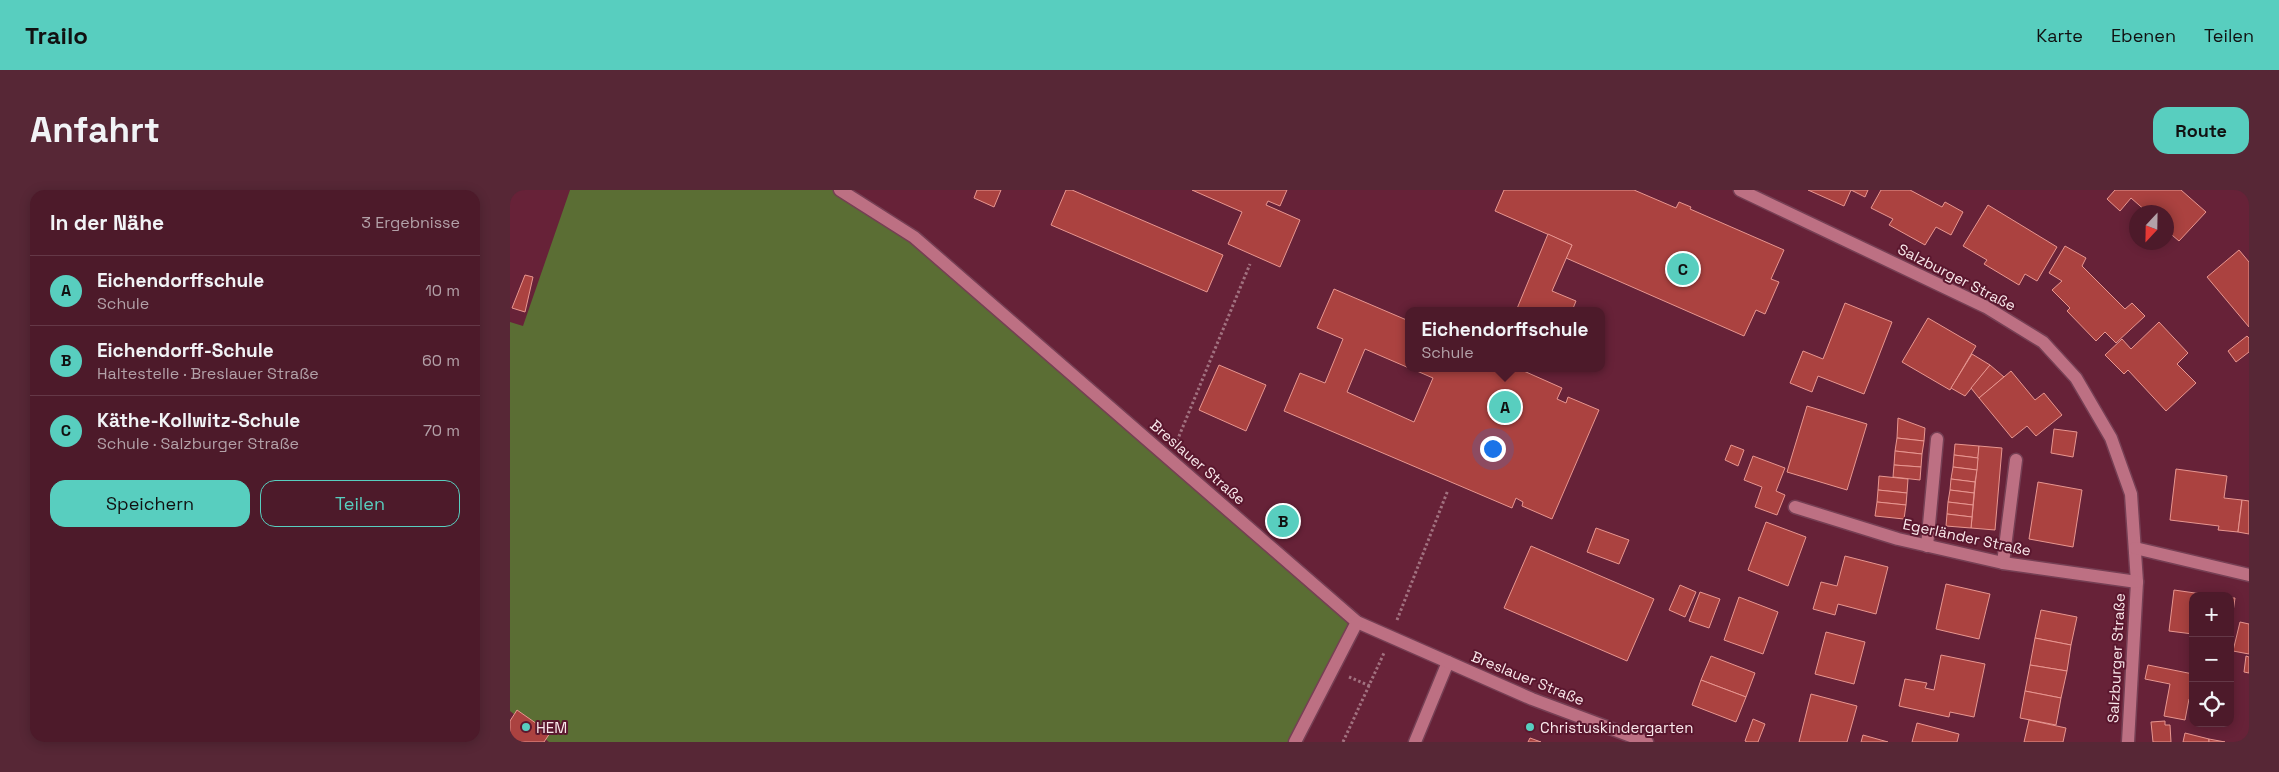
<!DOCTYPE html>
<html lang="de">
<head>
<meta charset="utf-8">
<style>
  :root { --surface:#4d1a2a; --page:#572736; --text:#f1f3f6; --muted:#b3a1a8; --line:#643847; --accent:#58cebf }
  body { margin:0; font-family:"Space Grotesk",sans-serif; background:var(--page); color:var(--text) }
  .controls { position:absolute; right:15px; bottom:15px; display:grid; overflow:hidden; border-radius:10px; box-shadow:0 2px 12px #0003 }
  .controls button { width:45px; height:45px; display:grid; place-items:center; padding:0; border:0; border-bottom:1px solid var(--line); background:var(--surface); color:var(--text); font:25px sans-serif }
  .compass { position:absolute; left:1619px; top:15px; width:45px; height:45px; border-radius:50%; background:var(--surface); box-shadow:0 2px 12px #0003; rotate:202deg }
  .you { position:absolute; left:982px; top:258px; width:18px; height:18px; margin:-12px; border:4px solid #fff; border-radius:50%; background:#1a73e8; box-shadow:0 0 0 8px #1a73e833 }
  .badge { display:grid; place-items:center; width:32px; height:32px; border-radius:50%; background:var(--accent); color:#111; font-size:16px; font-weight:700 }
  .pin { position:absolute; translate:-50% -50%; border:2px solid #fff; box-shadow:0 1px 5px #0006 }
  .popup { position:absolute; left:895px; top:117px; width:200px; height:65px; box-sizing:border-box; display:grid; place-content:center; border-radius:10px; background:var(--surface); filter:drop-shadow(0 1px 4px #0005); font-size:16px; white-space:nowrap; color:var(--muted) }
  .popup b { font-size:19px; color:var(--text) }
  .popup::after { content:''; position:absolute; left:50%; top:100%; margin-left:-10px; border:10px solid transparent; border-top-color:var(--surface) }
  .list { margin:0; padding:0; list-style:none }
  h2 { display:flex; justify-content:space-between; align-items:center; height:65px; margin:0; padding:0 20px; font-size:21px }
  h2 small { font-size:16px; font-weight:400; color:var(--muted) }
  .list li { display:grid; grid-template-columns:32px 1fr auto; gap:15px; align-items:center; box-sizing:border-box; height:70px; padding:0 20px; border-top:1px solid var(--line) }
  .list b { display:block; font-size:19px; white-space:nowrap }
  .list p { margin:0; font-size:16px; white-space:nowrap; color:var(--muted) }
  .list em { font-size:16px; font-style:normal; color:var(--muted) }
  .actions { display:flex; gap:10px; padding:15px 20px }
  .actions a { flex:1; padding:11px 0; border:1px solid var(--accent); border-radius:15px; text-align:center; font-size:18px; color:var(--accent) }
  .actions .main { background:var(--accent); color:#111 }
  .icon { flex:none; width:28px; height:28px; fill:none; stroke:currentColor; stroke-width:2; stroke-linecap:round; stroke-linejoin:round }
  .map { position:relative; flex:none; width:1739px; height:552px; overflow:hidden; border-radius:15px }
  header { display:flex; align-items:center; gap:30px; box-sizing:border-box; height:70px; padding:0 25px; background:var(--accent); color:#111 }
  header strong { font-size:24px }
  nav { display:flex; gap:28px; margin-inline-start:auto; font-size:18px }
  .intro { display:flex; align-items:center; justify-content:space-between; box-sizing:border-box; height:120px; padding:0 30px }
  h1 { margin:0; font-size:35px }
  .button { padding:12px 22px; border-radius:15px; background:var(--accent); color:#111; font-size:18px; font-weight:700 }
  main { display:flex; gap:30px; padding:0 30px }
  aside { flex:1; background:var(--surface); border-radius:15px; box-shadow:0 2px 12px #0003 }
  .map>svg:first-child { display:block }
  .green { fill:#5b6e34 }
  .building { fill:#ab4240; stroke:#e89690 }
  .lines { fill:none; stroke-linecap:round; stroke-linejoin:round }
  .service-casing { stroke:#763f54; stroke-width:15 }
  .minor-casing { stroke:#763f54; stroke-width:15 }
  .path { stroke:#a27280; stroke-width:3; stroke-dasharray:2.5 2.5; stroke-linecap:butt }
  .service { stroke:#bd7083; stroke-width:12 }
  .minor { stroke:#bd7083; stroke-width:12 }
  .poi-dot { fill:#58cebf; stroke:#5a172e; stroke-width:2 }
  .labels { text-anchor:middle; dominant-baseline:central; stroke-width:4; stroke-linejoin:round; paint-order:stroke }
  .street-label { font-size:15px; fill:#fae8eb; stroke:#5a172e }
  .poi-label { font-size:15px; fill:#fae8eb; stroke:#5a172e; text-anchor:start }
</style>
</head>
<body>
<header>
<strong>Trailo</strong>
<nav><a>Karte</a><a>Ebenen</a><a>Teilen</a></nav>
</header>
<div class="intro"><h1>Anfahrt</h1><a class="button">Route</a></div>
<main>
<aside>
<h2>In der Nähe<small>3 Ergebnisse</small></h2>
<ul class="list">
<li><span class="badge">A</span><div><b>Eichendorffschule</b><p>Schule</p></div><em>10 m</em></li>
<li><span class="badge">B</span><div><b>Eichendorff-Schule</b><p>Haltestelle · Breslauer Straße</p></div><em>60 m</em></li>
<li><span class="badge">C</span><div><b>Käthe-Kollwitz-Schule</b><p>Schule · Salzburger Straße</p></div><em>70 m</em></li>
</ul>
<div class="actions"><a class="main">Speichern</a><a>Teilen</a></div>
</aside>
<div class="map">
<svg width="1739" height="552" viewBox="0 0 1739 552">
  <rect width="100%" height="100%" fill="#672238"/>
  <path class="green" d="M60,0h270l74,47 443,385 -62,120h-746l-39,-31v-389l13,4z"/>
  <g class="building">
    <path d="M467,0h24l-7,17 -20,-9z"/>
    <path d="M556,0h6l151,65 -16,37 -156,-67z"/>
    <path d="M682,0h95l-7,16 -12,-5 -2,4 34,15 -20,47 -52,-23 14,-32z"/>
    <path d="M994,0h130l42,18 3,-6 12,5 -1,2 94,41 -13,29 8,3 -14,32 -9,-4 -12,26 -178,-78 6,-13 -77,-34z"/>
    <path d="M1298,0h60l-3,7 -14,-7 -7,16z"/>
    <path d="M1371,0h29l32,17 3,-5 18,10 -12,23 -15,-8 -11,18 -36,-20 4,-6 -22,-11z"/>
    <path d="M1605,0h66l25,22 -27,29 -13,-11v-18h-19l-16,-14 -11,13 -13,-12z"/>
    <path d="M1478,15l69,42 -20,34 -12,-7 -6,11 -35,-21 3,-4 -24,-14z"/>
    <path d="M1038,44l24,11 -20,46 24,10 -4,10h-56z"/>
    <path d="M1555,56l21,12 -4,8 43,43 7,-6 13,13 -29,27 -11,-11 -9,9 -29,-30 3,-3 -18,-18 10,-9 -13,-8z"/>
    <path d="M1729,60l10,12v65l-42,-50z"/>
    <path d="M15,85l8,2 -8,35 -13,-4z"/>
    <path d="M824,99l75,32v47l-44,-19 -18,43 67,30 19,-44 -23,-10h107l45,20 -5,11 9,4 2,-6 31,13 -47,109 -30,-13 1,-4 -7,-4 -4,10 -228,-97 16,-38 25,10 18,-44 -26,-11z"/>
    <path d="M1335,113l47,19 -28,72 -46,-18 -6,16 -22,-9 13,-32 20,8z"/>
    <path d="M1418,128l48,28 -26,44 -48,-28z"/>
    <path d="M1649,132l29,31 -11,11 19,19 -30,28 -38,-41 -4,4 -19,-19 17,-16 9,10z"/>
    <path d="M1737,146l2,2v14l-13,10 -8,-11z"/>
    <path d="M1462,164l18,11 -25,31 -14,-8z"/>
    <path d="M709,175l47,20 -20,46 -47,-21z"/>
    <path d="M1480,175l14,12 -25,21 -8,-10z"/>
    <path d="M1501,181l24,29 9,-7 18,22 -26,21 -9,-10 -15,12 -33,-40z"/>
    <path d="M1297,216l60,18 -20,66 -60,-18z"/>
    <path d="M1388,228l27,10 -1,13 -27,-3z"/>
    <path d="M1544,239l23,3 -4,25 -22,-4z"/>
    <path d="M1387,248l27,3 -2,13 -27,-3z"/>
    <path d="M1445,254l24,2 -1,12 -24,-3z"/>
    <path d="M1221,255l13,5 -6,16 -13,-6z"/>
    <path d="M1469,256l23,2 -7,82 -24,-2z"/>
    <path d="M1385,261l27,3 -1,13 -27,-2z"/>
    <path d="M1444,265l24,3 -1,12 -24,-3z"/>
    <path d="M1243,266l32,12 -9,23 9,4 -8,20 -22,-8 7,-20 -18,-7z"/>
    <path d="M1384,275l27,2 -1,13 -27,-3z"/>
    <path d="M1443,277l24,3 -2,12 -24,-3z"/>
    <path d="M1666,279l51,7 -3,22 18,2 -4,32 -20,-2 1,-4 -49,-6z"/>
    <path d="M1369,286l29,3 -1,14 -29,-3z"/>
    <path d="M1441,289l24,3 -1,11 -24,-3z"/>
    <path d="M1528,292l44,8 -9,57 -44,-8z"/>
    <path d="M1368,300l29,3 -1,12 -29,-3z"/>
    <path d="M1440,300l24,3 -1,12 -25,-3z"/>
    <path d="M1732,310l7,1v33l-11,-2z"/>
    <path d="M1367,312l29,3 -2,14 -29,-3z"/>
    <path d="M1438,312l25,3 -1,12 -25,-3z"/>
    <path d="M1437,324l25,3 -1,11 -25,-2z"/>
    <path d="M1256,332l40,15 -18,49 -40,-16z"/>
    <path d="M1086,338l33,12 -10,24 -32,-12z"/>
    <path d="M1021,356l123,53 -27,62 -123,-53z"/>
    <path d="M1335,366l43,11 -12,47 -38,-10 -3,11 -22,-6 8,-27 16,4z"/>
    <path d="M1436,394l44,10 -11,45 -43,-10z"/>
    <path d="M1170,395l16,7 -11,25 -16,-7z"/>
    <path d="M1664,400l42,6h-23v38l-24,-3z"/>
    <path d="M1190,402l20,7 -11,29 -20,-7z"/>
    <path d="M1229,407l39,15 -15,42 -39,-14z"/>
    <path d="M1720,408h5l-5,35z"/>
    <path d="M1531,420l36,7 -6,28 -36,-7z"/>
    <path d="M1730,432l9,2v30l-16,-3z"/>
    <path d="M1316,442l39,10 -11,42 -39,-10z"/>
    <path d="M1525,448l36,7 -4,26 -37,-6z"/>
    <path d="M1431,465l44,9 -11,53 -24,-5 -1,5 -50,-11 6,-27 22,4 -2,5 9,2z"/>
    <path d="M1201,466l44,17 -9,24 -45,-17z"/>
    <path d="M1736,466l3,1v16l-5,-1z"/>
    <path d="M1520,475l37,6 -6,27 -36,-7z"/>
    <path d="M1638,475l45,9v26l-4,-1 -4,21 -21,-4 6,-32 -25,-5z"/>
    <path d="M1191,490l45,17 -10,25 -44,-17z"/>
    <path d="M1515,501l36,7 -5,27 -36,-7z"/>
    <path d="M1301,504l46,12 -10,36h-48z"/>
    <path d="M7,520l33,23 -6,9h-34v-21z"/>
    <path d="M1243,529l12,5 -7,18h-11l-2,-1z"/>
    <path d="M1519,530l37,8 -3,14h-39z"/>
    <path d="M1655,531v4h5l1,17h-18l-2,-20z"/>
    <path d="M1407,533l42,11 -2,8h-45z"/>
    <path d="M1675,543l24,6v3h-26z"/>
    <path d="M1353,545l25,7h-27z"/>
    <path d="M1020,548l11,4h-13z"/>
    <path d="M1699,549l16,3h-16z"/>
  </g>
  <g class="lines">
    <g class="service-casing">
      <g id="service">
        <path d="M1417,356l10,-107"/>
        <path d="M1493,373l13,-103"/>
        <path d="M905,552l33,-80"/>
      </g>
    </g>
    <g class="minor-casing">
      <g id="minor">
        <path d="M330,0l74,47 443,385 175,77 115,43"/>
        <path d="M1230,0l246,117 57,35 33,36 35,60 20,56 6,88 -9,160"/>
        <path d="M1285,317l103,32 105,24 134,19"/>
        <path d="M1625,358l114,27"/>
        <path d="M785,552l62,-120"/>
      </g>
    </g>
    <g class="path">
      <path d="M667,251l73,-177"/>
      <path d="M887,430l51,-130"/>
      <path d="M839,487l21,9"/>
      <path d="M833,552l41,-89"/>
    </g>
    <use href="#service" class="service"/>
    <use href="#minor" class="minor"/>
  </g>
  <g class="poi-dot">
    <circle cx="16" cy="537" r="5"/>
    <circle cx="1020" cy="537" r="5"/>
  </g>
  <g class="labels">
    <g class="street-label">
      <text transform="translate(1447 87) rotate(27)">Salzburger Straße</text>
      <text transform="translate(688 272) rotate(41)">Breslauer Straße</text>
      <text transform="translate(1457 347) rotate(12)">Egerländer Straße</text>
      <text transform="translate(1606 468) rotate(-87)">Salzburger Straße</text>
      <text transform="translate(1018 488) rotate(22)">Breslauer Straße</text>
    </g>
    <g class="poi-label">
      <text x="26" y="537">HEM</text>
      <text x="1030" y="537">Christuskindergarten</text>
    </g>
  </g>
</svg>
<div class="controls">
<button>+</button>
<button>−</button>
<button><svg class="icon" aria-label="locate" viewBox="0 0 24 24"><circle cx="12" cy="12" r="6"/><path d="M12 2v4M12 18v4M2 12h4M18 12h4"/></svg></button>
</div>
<svg class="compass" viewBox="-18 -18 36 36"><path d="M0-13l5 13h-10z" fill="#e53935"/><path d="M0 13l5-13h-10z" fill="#b3a1a8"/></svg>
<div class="you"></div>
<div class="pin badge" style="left:995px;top:217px">A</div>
<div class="popup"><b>Eichendorffschule</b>Schule</div>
<div class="pin badge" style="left:773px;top:331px">B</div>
<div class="pin badge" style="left:1173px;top:79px">C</div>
</div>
</main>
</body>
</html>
